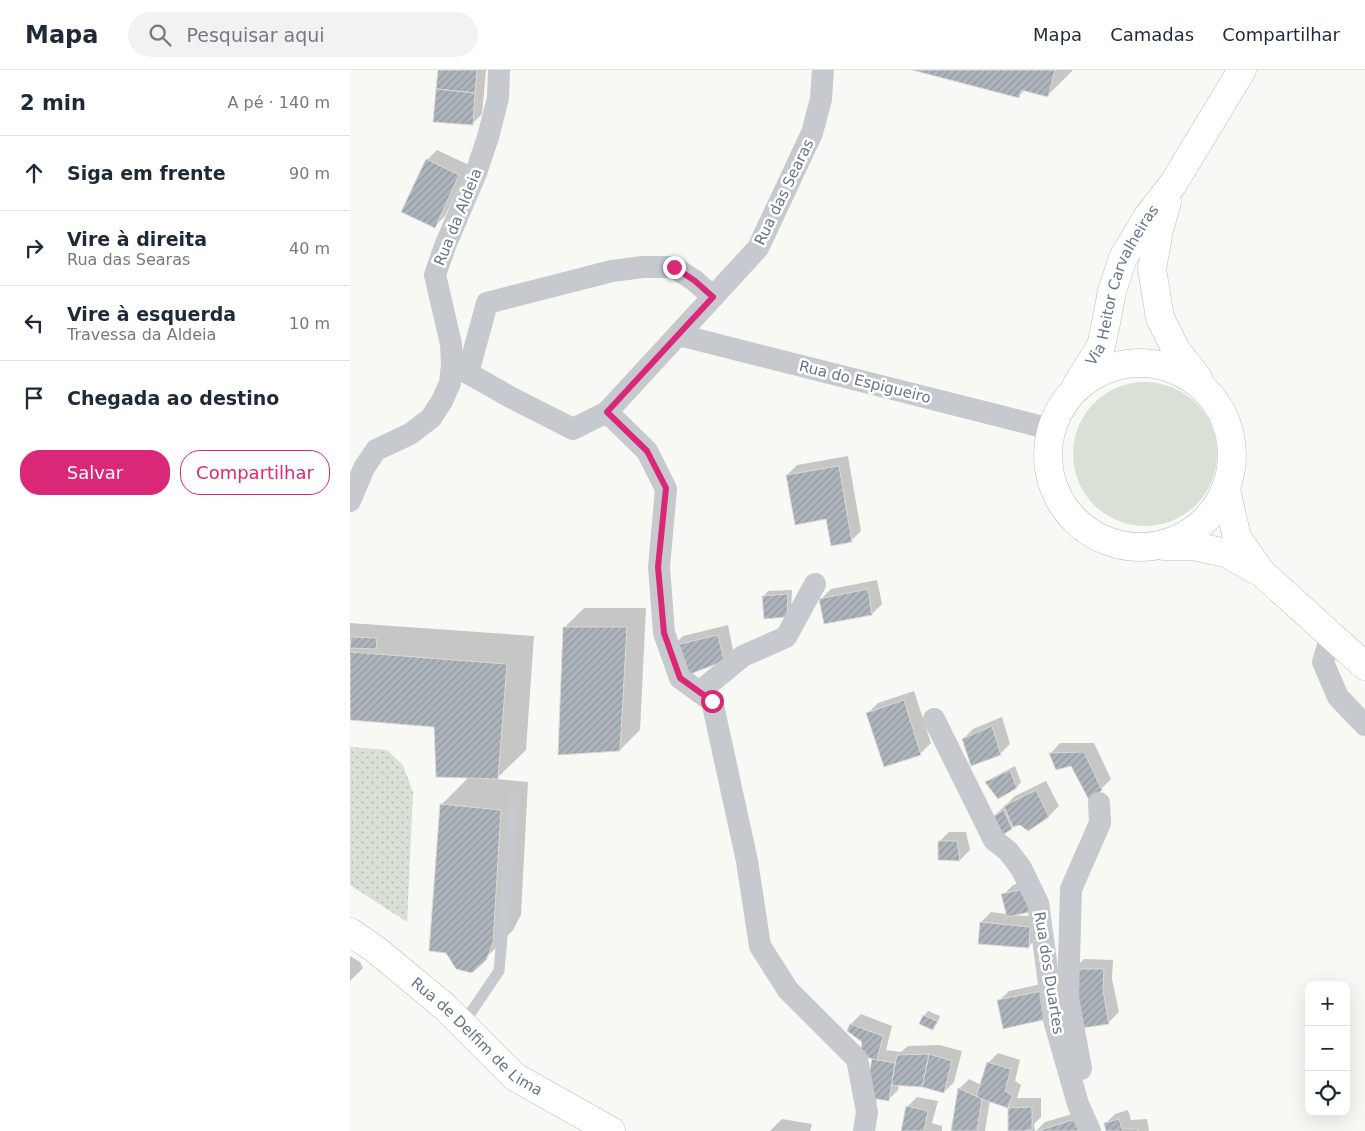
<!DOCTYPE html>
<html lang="pt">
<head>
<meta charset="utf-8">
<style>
  :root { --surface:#fff; --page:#f2f2f3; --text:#1f2937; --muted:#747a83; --line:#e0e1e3; --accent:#db2777 }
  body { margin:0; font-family:"DejaVu Sans",sans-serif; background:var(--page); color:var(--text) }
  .controls { position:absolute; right:15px; bottom:15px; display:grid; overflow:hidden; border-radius:10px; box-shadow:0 5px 20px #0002 }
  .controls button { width:45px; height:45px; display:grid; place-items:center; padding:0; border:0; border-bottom:1px solid var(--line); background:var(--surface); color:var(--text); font:25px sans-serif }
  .stop { position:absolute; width:15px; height:15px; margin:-11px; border:4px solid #db2777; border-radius:50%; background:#fff }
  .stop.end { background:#db2777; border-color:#fff; box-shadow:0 1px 5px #0008 }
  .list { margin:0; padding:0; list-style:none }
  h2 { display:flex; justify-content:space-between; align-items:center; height:65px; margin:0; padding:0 20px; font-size:21px }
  h2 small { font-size:16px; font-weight:400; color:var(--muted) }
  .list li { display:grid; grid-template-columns:32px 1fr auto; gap:15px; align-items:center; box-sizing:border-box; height:75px; padding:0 20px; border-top:1px solid var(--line) }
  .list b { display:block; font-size:19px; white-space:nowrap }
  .list p { margin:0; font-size:16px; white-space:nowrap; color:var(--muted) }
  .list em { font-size:16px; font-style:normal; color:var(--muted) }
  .actions { display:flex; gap:10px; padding:15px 20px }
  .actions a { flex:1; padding:11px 0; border:1px solid var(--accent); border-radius:20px; text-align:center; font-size:18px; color:var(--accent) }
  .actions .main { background:var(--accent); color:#fff }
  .icon { flex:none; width:28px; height:28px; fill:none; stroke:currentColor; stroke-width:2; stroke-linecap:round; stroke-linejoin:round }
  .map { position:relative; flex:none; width:1015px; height:1061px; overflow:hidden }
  header { display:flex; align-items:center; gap:30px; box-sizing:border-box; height:70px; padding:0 25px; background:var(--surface); border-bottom:1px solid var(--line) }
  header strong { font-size:24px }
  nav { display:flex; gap:28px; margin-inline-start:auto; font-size:18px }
  .search { width:350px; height:45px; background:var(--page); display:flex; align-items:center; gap:12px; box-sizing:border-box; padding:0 18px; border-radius:28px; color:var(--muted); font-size:19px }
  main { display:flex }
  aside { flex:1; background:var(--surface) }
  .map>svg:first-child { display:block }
  .green { fill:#d9e0d6 }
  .park { fill:url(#park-dots) }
  .shadow { fill:#0003 }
  .building { fill:url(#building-hatch); stroke:#dadad8 }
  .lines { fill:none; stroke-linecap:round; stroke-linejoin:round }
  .secondary-casing { stroke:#b8bdc2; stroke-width:29 }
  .service { stroke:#c6c9cd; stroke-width:11 }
  .minor { stroke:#c6c9cd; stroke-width:22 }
  .secondary { stroke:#fff; stroke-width:28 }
  .route { stroke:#db2777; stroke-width:6 }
  .labels { text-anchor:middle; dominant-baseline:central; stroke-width:5; stroke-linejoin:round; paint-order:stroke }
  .street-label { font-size:15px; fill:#677687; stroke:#fff }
</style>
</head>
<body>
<header>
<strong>Mapa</strong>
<div class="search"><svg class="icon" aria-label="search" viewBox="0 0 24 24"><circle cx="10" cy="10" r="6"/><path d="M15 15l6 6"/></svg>Pesquisar aqui</div>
<nav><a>Mapa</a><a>Camadas</a><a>Compartilhar</a></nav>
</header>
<main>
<aside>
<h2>2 min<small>A pé · 140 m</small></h2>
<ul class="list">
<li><svg class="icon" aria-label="ahead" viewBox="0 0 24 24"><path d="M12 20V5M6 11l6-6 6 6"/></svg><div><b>Siga em frente</b></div><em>90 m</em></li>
<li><svg class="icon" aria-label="right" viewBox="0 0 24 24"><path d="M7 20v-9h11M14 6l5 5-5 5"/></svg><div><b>Vire à direita</b><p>Rua das Searas</p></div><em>40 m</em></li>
<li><svg class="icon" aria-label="left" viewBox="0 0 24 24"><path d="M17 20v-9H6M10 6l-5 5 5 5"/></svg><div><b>Vire à esquerda</b><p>Travessa da Aldeia</p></div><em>10 m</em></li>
<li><svg class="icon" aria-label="arrive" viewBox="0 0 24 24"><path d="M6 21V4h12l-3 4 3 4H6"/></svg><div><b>Chegada ao destino</b></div></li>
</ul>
<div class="actions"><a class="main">Salvar</a><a>Compartilhar</a></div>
</aside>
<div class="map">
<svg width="1015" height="1061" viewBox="0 0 1015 1061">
  <defs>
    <pattern id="park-dots" width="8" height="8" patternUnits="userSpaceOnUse" patternTransform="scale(1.25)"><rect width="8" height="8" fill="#d9e0d6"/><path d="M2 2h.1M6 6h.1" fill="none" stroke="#b4bab3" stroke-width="1.8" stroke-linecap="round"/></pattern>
    <pattern id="building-hatch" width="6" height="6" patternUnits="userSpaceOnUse" patternTransform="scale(1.25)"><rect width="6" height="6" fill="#adb4bb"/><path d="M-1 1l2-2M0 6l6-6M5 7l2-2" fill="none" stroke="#91979e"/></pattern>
  </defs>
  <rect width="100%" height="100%" fill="#f8f8f5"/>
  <circle class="green" cx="795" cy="384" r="72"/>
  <path class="park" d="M0,677l37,3 16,15 10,27 -6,130 -57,-37z"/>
  <g class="shadow">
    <path d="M90,0h46l-4,44 -10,10z"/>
    <path d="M567,0h156l-26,26 -22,-6 -6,6z"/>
    <path d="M87,80l32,15 -24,51 -10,10 -8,-66z"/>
    <path d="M498,386l13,75 -10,10 -64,-66 10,-10z"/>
    <path d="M527,510l5,24 -10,10 -51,-15 10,-10z"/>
    <path d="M442,520l-1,21 -5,5 -22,-20 4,-5z"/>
    <path d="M234,538h62l-6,122 -20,20 -55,-123z"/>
    <path d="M0,553l184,13 -8,114 -30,29 32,3 -7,133 -8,15 -28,29 -44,-154 28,-28 -33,-51 -86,-7z"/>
    <path d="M378,555l5,25 -10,10 -50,-14 10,-10z"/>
    <path d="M564,621l17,52 -10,10 -36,12 -17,-52 10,-10z"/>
    <path d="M652,647l8,27 -10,10 -37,-15 10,-10z"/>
    <path d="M710,673h34l17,36 -10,10 -30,-25 -20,-11z"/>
    <path d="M665,696l6,16 -4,5 -19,10 -11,-15 5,-4z"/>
    <path d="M696,711l13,25 -10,10 -21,13 -8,-6 -5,2 -3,3 -23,-7 26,-25z"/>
    <path d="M599,762h17l4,18 -10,10 -20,-1 -1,-17z"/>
    <path d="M684,809l-20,36 26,2 -2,20 -10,10 -47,-25 10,-10 16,2 -4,-19 10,-10z"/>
    <path d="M0,886l10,6 3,6 -13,13z"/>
    <path d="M734,889l29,1 -1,19 7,33 -10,10 -35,-53z"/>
    <path d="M701,912l6,26 -58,-7 10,-10z"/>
    <path d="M578,941l12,5 -3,8 -5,5 -8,-13z"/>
    <path d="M511,944l31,12 -6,24 15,2 7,-6 31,-1 23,6 -8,31 -10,10 -22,-6 -23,-2 -1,6 -10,10 -15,-41 -10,-18 -15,-11 3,-6z"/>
    <path d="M648,983l22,7 -5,21 6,4 -4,13h24v19l-7,7 1,7h-26l1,-24 -20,-7 -5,31h-33l7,-42 10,-10 12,6 7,-22z"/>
    <path d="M567,1027l21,4 -6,22 10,3v5h-40l5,-24z"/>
    <path d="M736,1040l-1,21h-49l9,-9z"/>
    <path d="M778,1040l3,10 16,-1 2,12h-42l-2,-7 10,-10z"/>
    <path d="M432,1049l30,5 -2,7h-40z"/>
  </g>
  <g class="building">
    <path d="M88,0h39l-2,23 -39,-4z"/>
    <path d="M562,0h143l-7,27 -27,-7 -2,8z"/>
    <path d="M86,19l39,4 -2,32 -40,-3z"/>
    <path d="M76,89l33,16 -24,53 -34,-16z"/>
    <path d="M489,396l13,76 -21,4 -5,-27 -31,6 -9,-50z"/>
    <path d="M518,519l4,26 -48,9 -5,-25z"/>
    <path d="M438,524l-1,23 -23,2 -2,-23z"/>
    <path d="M213,557h64l-7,124 -62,4z"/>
    <path d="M368,565l6,26 -44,17 -8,-32z"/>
    <path d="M1,567l26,1 -1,11 -26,-1z"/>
    <path d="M0,582l157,12 -9,115 -62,-2 -2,-50 -84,-7z"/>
    <path d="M554,630l17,55 -37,12 -18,-54z"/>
    <path d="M642,656l9,29 -30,11 -9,-27z"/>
    <path d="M734,682l18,38 -13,10 -18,-34 -15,4 -7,-17z"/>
    <path d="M660,700l7,18 -19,11 -13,-17z"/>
    <path d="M686,720l13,27 -21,14 -8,-6 -7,2 -9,-21z"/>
    <path d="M90,734l61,6 -8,134 -7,16 -14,13 -16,-4 -10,-16 -17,-2z"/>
    <path d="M654,740l8,19 -15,9 -10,-18z"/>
    <path d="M588,771h19l3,20 -22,-1z"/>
    <path d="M674,819l6,23 -23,5 -6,-23z"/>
    <path d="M630,852l50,5 -1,21 -51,-4z"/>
    <path d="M723,899h31l-1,21 6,34 -33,5z"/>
    <path d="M692,921l5,28 -44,10 -6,-29z"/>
    <path d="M573,945l14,6 -4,9 -14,-6z"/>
    <path d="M500,954l33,12 -6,24 -5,-1 -12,-5 2,-12 -15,-11z"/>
    <path d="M579,984l23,7 -8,32 -22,-6z"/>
    <path d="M579,984l-7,33 -31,-2 6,-30z"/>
    <path d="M522,989l23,4 -6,38 -20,-3 -1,-19z"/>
    <path d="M637,992l24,7 -6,22 7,4 -4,13 -32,-11z"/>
    <path d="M608,1018l24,11 -5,32h-26z"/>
    <path d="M556,1036l22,5 -4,20h-23z"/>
    <path d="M682,1037v22l-7,2h-17v-23z"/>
    <path d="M726,1049l4,12h-43z"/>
    <path d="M769,1049l3,10h16v2h-32l-2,-8z"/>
  </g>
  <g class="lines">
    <g class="secondary-casing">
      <g id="secondary">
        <path d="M817,132l-8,28 -7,39 8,49 16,32 22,28"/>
        <circle cx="790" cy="385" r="92"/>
        <path id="s1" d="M727,314l24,-38 4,-18 7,-37 11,-33 25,-42 25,-32 69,-114"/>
        <path d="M876,419l11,49 25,35 103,93"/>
        <path d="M814,476h29l33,7 30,17"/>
        <path id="s2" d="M0,862l25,17 70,58 70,70 96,54"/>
      </g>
    </g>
    <path class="service" d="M113,954l36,-53 15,-173"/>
    <g class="minor">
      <path d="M329,265l372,94"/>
      <path d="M102,294l58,33 63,32 34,-17 151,-164 54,-115 9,-34 2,-29"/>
      <path d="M118,303l19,-70 125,-32 31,-4h31l21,14 18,16"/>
      <path d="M257,342l40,39 19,38 -7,78 5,66 16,45 32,23 35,160 13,85 28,44 69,69 10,53 -3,19"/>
      <path d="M0,431l14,-33 12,-18 34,-16 21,-16 11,-17 8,-18 2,-19 -1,-20 -16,-69 10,-29 31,-73 12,-36 10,-39 1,-28"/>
      <path d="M981,565l-8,27 15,35 27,28"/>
      <path d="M349,622l44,-36 43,-19 29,-53"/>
      <path d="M584,649l60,121 14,11 13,17 17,35 16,117 24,84 12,27"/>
      <path d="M731,999l-13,-72 3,-108 29,-66 -1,-20"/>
    </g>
    <use href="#secondary" class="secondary"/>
  </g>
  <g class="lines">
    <path class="route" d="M324,197l21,14 18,16 -106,115 40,39 19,37 -8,79 6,66 16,45 32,23"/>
  </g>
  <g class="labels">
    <g class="street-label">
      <text transform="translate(434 122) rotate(-64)">Rua das Searas</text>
      <text transform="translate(108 147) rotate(-68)">Rua da Aldeia</text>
      <text stroke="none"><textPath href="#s1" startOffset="110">Via Heitor Carvalheiras</textPath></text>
      <text transform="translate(515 312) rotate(14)">Rua do Espigueiro</text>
      <text transform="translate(699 903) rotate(81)">Rua dos Duartes</text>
      <text stroke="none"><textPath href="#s2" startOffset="165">Rua de Delfim de Lima</textPath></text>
    </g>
  </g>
</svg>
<div class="controls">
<button>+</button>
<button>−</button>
<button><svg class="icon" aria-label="locate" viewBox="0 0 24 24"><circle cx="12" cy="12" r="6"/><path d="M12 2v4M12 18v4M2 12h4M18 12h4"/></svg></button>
</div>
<div class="stop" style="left:362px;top:631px"></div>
<div class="stop end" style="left:324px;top:197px"></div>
</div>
</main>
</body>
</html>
